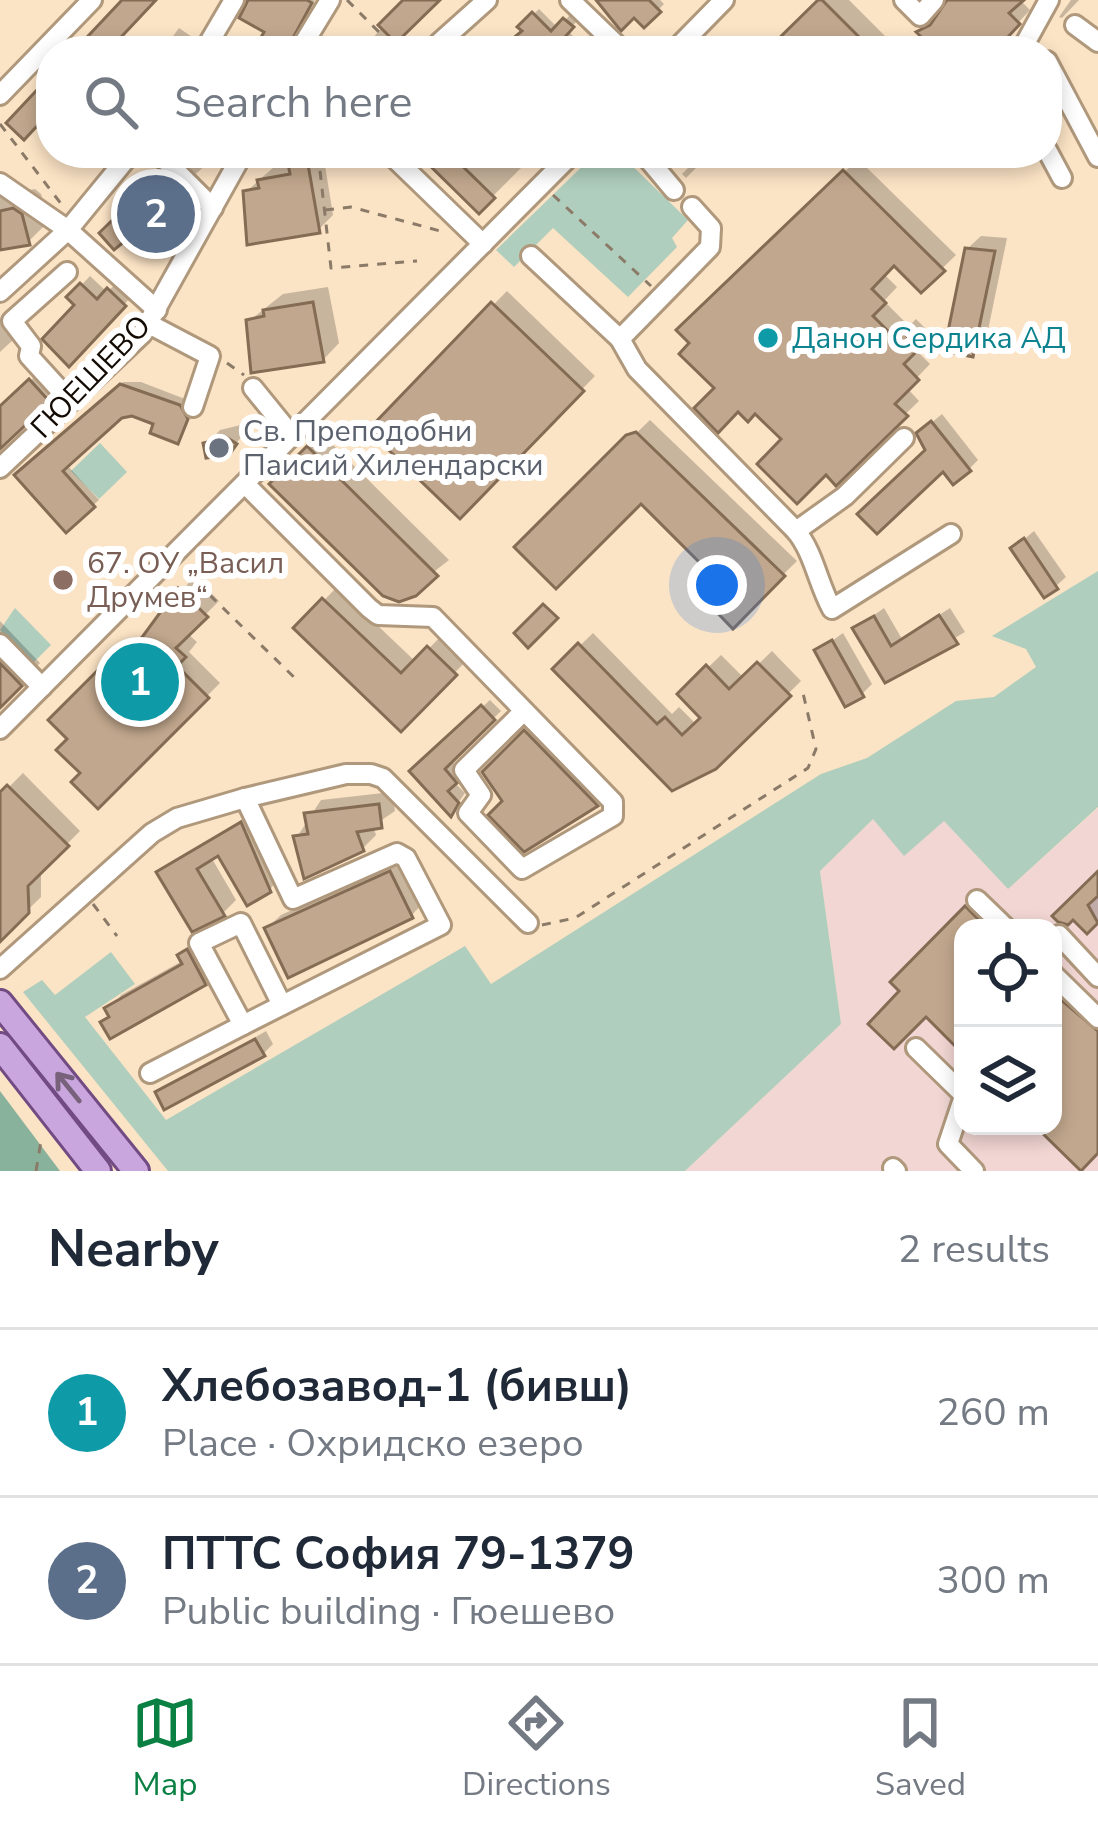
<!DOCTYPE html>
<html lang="en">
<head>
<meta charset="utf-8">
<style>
  :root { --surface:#fff; --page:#f6f6f7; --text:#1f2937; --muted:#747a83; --line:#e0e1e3; --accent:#0b8043 }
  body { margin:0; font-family:"Nunito Sans",sans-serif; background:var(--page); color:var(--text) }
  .controls { position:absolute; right:36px; bottom:36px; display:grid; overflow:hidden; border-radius:24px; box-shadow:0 6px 18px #0003 }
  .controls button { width:108px; height:108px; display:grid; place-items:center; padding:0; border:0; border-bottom:3px solid var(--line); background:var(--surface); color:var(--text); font:60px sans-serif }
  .you { position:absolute; left:717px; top:585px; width:42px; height:42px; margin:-30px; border:9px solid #fff; border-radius:50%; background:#1a73e8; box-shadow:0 0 0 18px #1a73e833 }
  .badge { display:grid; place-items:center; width:78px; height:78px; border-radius:50%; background:var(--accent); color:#fff; font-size:39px; font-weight:700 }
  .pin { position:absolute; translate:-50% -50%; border:6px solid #fff; box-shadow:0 3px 12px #0006 }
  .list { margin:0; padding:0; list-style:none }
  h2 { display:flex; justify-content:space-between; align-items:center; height:156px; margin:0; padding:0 48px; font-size:51px }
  h2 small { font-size:39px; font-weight:400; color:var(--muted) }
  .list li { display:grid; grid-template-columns:78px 1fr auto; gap:36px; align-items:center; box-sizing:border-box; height:168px; padding:0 48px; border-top:3px solid var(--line) }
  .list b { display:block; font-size:45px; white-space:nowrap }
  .list p { margin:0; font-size:39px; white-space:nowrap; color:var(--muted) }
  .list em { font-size:39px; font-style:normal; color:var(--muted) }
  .icon { flex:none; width:66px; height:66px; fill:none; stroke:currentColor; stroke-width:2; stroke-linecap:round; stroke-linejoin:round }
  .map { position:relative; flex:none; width:1098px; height:1171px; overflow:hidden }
  .search { position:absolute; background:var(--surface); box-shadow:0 6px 18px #0003; left:36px; right:36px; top:36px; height:132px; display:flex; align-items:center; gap:30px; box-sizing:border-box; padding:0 42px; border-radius:48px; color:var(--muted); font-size:45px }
  .sheet { height:492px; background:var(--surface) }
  nav { display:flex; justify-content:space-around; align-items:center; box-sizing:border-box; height:168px; border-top:3px solid var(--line); background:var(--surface); font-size:33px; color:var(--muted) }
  nav a { display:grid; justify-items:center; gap:6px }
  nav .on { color:var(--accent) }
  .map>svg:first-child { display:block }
  .commercial { fill:#f1d6d3; fill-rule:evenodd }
  .green { fill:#afcebd }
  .forest { fill:#89b29c }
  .shadow { fill:#0003 }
  .building { fill:#c1a78d; stroke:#846b53; stroke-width:3 }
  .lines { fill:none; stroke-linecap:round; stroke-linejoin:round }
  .minor-casing { stroke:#af987c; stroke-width:24 }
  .major-casing { stroke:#724b83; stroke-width:30 }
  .path { stroke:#8a7a67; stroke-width:3; stroke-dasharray:9 9; stroke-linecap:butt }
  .minor { stroke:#fff; stroke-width:18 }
  .major { stroke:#c9a7de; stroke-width:24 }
  .oneway { stroke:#77617b }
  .culture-dot { fill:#0f9aa8; stroke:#fff; stroke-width:4.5 }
  .worship-dot { fill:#6b7280; stroke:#fff; stroke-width:4.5 }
  .education-dot { fill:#8d6e63; stroke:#fff; stroke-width:4.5 }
  .labels { text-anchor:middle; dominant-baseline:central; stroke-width:12; stroke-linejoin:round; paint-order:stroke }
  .culture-label { font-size:30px; fill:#0d838f; stroke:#fff; text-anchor:start }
  .street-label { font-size:30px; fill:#130b03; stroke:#fff }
  .worship-label { font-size:30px; fill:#5b616d; stroke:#fff; text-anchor:start }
  .education-label { font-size:30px; fill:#785e54; stroke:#fff; text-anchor:start }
</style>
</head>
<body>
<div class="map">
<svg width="1098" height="1171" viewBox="0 0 1098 1171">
  <rect width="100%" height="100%" fill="#fbe3c5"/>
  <path class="commercial" d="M1098,808v363h-413l156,-147 -21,-154 53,-51 71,2 64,68zM963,928h90v198h-90z"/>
  <g class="green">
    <path d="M596,153h23l69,67 -16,18 5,9 -49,50 -75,-69 -39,39 -18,-17z"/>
    <path d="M100,443l27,29 -28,27 -28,-28z"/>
    <path d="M1098,571v236l-90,82 -64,-68 -40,35 -31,-37 -53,52 21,153 -156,147h-517l-145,-179 19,-12 13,15 56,-43 24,32 -50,33 81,103 299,-174 26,38 330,-210 46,-16 89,-57 38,-4 42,-30 -10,-18 -34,-13z"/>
    <path d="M15,608l36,37 -18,18 -33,-33z"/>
  </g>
  <path class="forest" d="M0,1091l60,80h-60z"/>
  <g class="shadow">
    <path d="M252,0h63l-28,51h-20l1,-20z"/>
    <path d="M407,0h29l-41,41 10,10h-44z"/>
    <path d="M607,0h53l4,4 -20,20z"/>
    <path d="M822,0h27l51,51h-130z"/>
    <path d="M947,0h73l10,10 -31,33 9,8h-51l-15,-13 -21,-6 27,-25z"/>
    <path d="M1071,0h8l-17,18 -3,-1z"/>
    <path d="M539,9l19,19 12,-13 7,6 -9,10 13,13 -7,7h-59l11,-20 -5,-4z"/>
    <path d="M179,28l16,11 -7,12h-26z"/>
    <path d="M185,153h14l9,10 -93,83 -12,-13z"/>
    <path d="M289,153h34l10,62 -15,15 -72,-38 29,-26 16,-3z"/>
    <path d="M421,153h89l13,13 -44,44z"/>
    <path d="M858,159l98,96 -35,34 -27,-27 -11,11 14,14 -13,14 25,25 7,-7 14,14 -15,16 15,15 -23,24 12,13 -83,80 -81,-71 -37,-22 -38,-58z"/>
    <path d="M694,162l4,4 -12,12 -4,-4z"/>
    <path d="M35,189l6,5 8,27 -21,21 -28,5v-52z"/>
    <path d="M981,236l26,2 -21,102 -14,13 -5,-104z"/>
    <path d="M90,276l17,16 11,-10 14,14 -63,67 10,-58 -9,-8z"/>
    <path d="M328,287l11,56 -16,17 -74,-39 34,-27z"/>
    <path d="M507,291l88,85 -135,139 -88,-86z"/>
    <path d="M16,311l11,16 -27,25v-29z"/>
    <path d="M43,369l17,19 -60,60v-39z"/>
    <path d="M123,382h18l44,17 7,13 -14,28 -21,-17 -25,-10 -11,3 -55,48 33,36 -33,29 -48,-54z"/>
    <path d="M942,414l36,46 -9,9 -40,-19 1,-26z"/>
    <path d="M650,420l147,141 -64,63 -8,-40 -84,-84 -123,47z"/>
    <path d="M241,425l7,5 -20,22 -21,-8 13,-14z"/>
    <path d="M323,435l126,125 -50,39 -126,-115z"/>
    <path d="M1034,531l32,46 -10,9 -42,-38z"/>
    <path d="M194,576l25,25 -32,32 10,9 -8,10 31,31 -122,122 -27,-66 -19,-19 75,-74 5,5 14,-13z"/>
    <path d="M337,587l79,75 26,-27 26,24 -67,69 -104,-100z"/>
    <path d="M884,608l18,31 48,-31 15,24 -79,47 -30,-51z"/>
    <path d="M0,621l40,42 -40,41z"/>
    <path d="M593,633l79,81 7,-7 17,17 8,-7 -11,-35 28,-27 23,23 28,-27 29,30 -87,86 -158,-98z"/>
    <path d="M843,633l29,51 -10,10 -44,-43z"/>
    <path d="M490,700l11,11 -50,49 11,13 -8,9 11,11 -14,20 -38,-42z"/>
    <path d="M539,719l70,72 -84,57 -19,-47 -21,-29z"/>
    <path d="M23,773l57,58 -39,39v27l-41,40v-141z"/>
    <path d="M392,792l3,19 -22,15 3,9 -14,14 -65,-12 24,-37z"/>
    <path d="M255,811l27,65 -13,14 -50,-38 -8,5 25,43 -13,13 -63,-40z"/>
    <path d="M404,859l20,43 -13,14 -144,12 14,-13z"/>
    <path d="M1098,875v44l-11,10 -14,-13z"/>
    <path d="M977,898l33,30h-47v122l-68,-68z"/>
    <path d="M194,942l24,27 -13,14 -101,39 17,-27 63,-35 -3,-5z"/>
    <path d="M1053,974l45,44v131l-45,-23z"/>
    <path d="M266,1031l7,13 -10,10 -105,39z"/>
  </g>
  <g class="building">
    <path d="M122,0h34l-48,51h-34z"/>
    <path d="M248,0h59l5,3 -26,48h-33l11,-19 -25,-14z"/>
    <path d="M403,0h37l-44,43 -18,-18z"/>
    <path d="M596,0h53l12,12 -17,16 -10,-10 -13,13z"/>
    <path d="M818,0h4l51,51h-107z"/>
    <path d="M947,0h77l-15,13 11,11 -25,27h-43l-10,-9 -7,8 -19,-18 14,-7z"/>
    <path d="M532,12l19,19 12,-13 11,9 -9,10 13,14h-67l-5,-7 16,-13 -5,-4z"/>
    <path d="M51,75v36l-27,29 -18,-17z"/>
    <path d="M286,153h20l14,80 -73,12 -4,-54 16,-3 -2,-8 33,-6z"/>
    <path d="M417,153h32l46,45 -16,16z"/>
    <path d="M843,170l102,101 -24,22 -27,-27 -22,23 14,14 -13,13 21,21 7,-7 18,19 -15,15 15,16 -24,24 13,12 -72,70 -10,-11 -29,29 -40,-40 24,-25 -26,-25 -7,8 -10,-10 -20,21 -24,-25 20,-20 -35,-34 10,-11 -13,-13z"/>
    <path d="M160,174l21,21 -67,55 -15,-17z"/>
    <path d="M13,208l9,6 8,31 -30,5v-39z"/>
    <path d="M965,248l30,3 -22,106 -29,-6z"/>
    <path d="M80,283l17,16 10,-11 19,18 -57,61 -27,-28 32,-34 -8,-8z"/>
    <path d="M313,302l11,60 -73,11 -5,-53 18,-4 -1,-6z"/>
    <path d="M491,302l93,89 -124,128 -92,-89z"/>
    <path d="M29,379l21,23 -50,47v-43z"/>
    <path d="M120,384l60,21 8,14 -10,25 -28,-11 3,-9 -21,-8 -10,2 -59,53 32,36 -29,26 -52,-58z"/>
    <path d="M931,421l40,50 -18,14 -10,-13 -66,62 -20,-20 68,-64 -9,-17z"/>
    <path d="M636,432l149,144 -52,53 -28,-29 16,-16 -80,-80 -85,85 -42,-42 112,-112z"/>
    <path d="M226,437l11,7 -8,11 -23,3 -3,-15z"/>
    <path d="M307,446l131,130 -22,20 -17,6 -16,-6 -114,-112z"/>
    <path d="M1024,538l34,51 -14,9 -34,-50z"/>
    <path d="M178,588l30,29 -32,31 10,9 -9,9 32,32 -111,111 -27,-27 9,-9 -24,-23 11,-11 -19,-19 63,-63 6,6 26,-27z"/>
    <path d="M322,598l79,75 26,-27 30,29 -56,57 -108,-104z"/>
    <path d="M543,604l15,14 -30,30 -14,-15z"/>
    <path d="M939,615l19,29 -73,39 -33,-55 22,-12 17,30z"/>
    <path d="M832,640l32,57 -19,10 -31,-57z"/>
    <path d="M578,643l79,81 8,-7 17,18 18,-17 -23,-24 29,-29 23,24 28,-27 34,34 -75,73 -44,22 -120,-122z"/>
    <path d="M0,663l22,23 -22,22z"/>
    <path d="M481,705l14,15 -50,49 12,14 -9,8 11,12 -8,14 -42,-46z"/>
    <path d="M524,730l74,76 -74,46 -36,-37 14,-14 -20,-29z"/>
    <path d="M7,785l62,61 -41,40 1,27 -29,29v-150z"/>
    <path d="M379,804l3,24 -25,4 7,19 -60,28 -11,-43 15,-2 -4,-21z"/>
    <path d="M241,822l30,70 -24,14 -29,-50 -21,13 28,47 -33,16 -36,-60z"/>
    <path d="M390,871l23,47 -125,60 -24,-50z"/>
    <path d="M1098,871v25l-10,9 10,18 -11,11 -14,-14 -5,5 -10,-3 -6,-6z"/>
    <path d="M965,906l22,22h-24v126l-37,-37 -32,32 -26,-25 31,-33 -9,-9z"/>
    <path d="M187,949l19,36 -96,54 -10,-17 9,-5 -5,-9 78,-44 -5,-9z"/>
    <path d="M1053,993l45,38v122l-17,18 -46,-45h18z"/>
    <path d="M255,1039l10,17 -101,54 -9,-18z"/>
  </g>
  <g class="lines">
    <g class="minor-casing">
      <g id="minor">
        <path d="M570,0l53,51"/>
        <path d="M904,0l16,16 14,-16"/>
        <path d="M1075,25l23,17"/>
        <path d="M439,43l48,-43"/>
        <path d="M204,51l30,-51"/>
        <path d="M299,51l31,-51"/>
        <path d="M674,51l50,-51"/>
        <path d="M1021,51l28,-51"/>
        <path d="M1047,61l51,96"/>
        <path d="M0,95l92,-95"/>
        <path d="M1047,150l15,28"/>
        <path d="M158,153l55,55"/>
        <path d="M389,153l94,91"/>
        <path d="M643,153l31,37"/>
        <path d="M0,183l68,47 89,80"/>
        <path d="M692,207l19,21 -1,19 -90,92 17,30 159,162 49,-35 59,-58"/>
        <path d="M531,256l89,83"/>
        <path d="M67,272l-55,49 19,25 -2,10 41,45"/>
        <path d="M0,292l68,-62 63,-77"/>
        <path d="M149,324l61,32 -17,51"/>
        <path d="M253,388l39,48"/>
        <path d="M0,468l142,-134 101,-181"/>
        <path d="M245,484l124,124 9,7 55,2 180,185v14l-91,53 -54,-56 13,-18 -17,-25 60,-59"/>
        <path d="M796,531c18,22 22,53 36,78l119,-75"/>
        <path d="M0,644l42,43"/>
        <path d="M0,729l573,-576"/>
        <path d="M977,900l29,28"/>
        <path d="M1059,935l39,42"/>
        <path d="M0,969l152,-136 25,-15 68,-20 101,-24h25l12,4 145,145"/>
        <path d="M1053,974l45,44"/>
        <path d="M243,1025l198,-100 -35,-67 -9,-5 -104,46 -48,-101"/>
        <path d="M916,1048l47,46"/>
        <path d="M150,1073l93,-48 -44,-82 42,-20 41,82"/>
        <path d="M963,1099l-15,45 26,27"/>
        <path d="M893,1168l3,3"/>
      </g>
    </g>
    <g class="major-casing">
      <g id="major">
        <path d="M0,1003l136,168"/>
        <path d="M0,1046l98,125"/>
      </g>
    </g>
    <g class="path">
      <path d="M347,0l48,48 18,3"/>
      <path d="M0,124l62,81"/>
      <path d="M318,153l13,115 86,-7"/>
      <path d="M553,195l98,91"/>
      <path d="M325,210l26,-3 93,25"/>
      <path d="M227,363l17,12"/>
      <path d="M184,570l115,112"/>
      <path d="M93,904l24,32"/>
      <path d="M542,925l33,-7 233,-150 8,-19 -13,-56"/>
      <path d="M36,1171l5,-30"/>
    </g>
    <use href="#minor" class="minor"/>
    <use href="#major" class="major"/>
  </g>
  <defs><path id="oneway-shaft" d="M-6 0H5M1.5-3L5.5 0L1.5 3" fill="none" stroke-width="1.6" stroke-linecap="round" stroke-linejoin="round" transform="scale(3)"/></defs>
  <use class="oneway" href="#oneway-shaft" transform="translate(68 1087) rotate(-129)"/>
  <circle class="culture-dot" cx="768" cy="338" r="12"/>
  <circle class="worship-dot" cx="219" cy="448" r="12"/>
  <circle class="education-dot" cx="63" cy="580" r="12"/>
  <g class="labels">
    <g class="culture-label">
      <text x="792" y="338">Данон Сердика АД</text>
    </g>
    <g class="street-label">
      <text transform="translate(91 377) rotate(-46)">ГЮЕШЕВО</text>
    </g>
    <g class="worship-label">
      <text x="243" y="431">Св. Преподобни<tspan x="243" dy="34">Паисий Хилендарски</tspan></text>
    </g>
    <g class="education-label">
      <text x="87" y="563">67. ОУ „Васил<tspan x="87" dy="34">Друмев“</tspan></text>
    </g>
  </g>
</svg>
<div class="controls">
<button><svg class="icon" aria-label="locate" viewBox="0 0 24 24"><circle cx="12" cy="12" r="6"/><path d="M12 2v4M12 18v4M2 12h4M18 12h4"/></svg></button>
<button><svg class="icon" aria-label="layers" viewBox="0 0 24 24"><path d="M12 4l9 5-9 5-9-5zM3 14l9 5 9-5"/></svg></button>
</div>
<div class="you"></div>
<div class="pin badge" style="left:140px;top:682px;background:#0f9aa8">1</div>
<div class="pin badge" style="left:156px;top:214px;background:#5c6f8a">2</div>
<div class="search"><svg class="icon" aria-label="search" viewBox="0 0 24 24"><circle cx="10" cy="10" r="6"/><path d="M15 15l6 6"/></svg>Search here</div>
</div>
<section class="sheet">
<h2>Nearby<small>2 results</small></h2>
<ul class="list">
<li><span class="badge" style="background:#0f9aa8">1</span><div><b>Хлебозавод-1 (бивш)</b><p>Place · Охридско езеро</p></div><em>260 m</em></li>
<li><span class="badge" style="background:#5c6f8a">2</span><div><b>ПТТС София 79-1379</b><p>Public building · Гюешево</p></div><em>300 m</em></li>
</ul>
</section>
<nav>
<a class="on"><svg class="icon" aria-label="map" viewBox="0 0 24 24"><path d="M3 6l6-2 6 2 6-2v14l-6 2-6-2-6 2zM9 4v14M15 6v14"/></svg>Map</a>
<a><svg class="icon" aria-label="directions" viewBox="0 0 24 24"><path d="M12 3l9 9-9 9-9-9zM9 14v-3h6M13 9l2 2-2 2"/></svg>Directions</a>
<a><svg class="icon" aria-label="saved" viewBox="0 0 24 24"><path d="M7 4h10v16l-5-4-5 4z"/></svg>Saved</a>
</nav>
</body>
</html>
